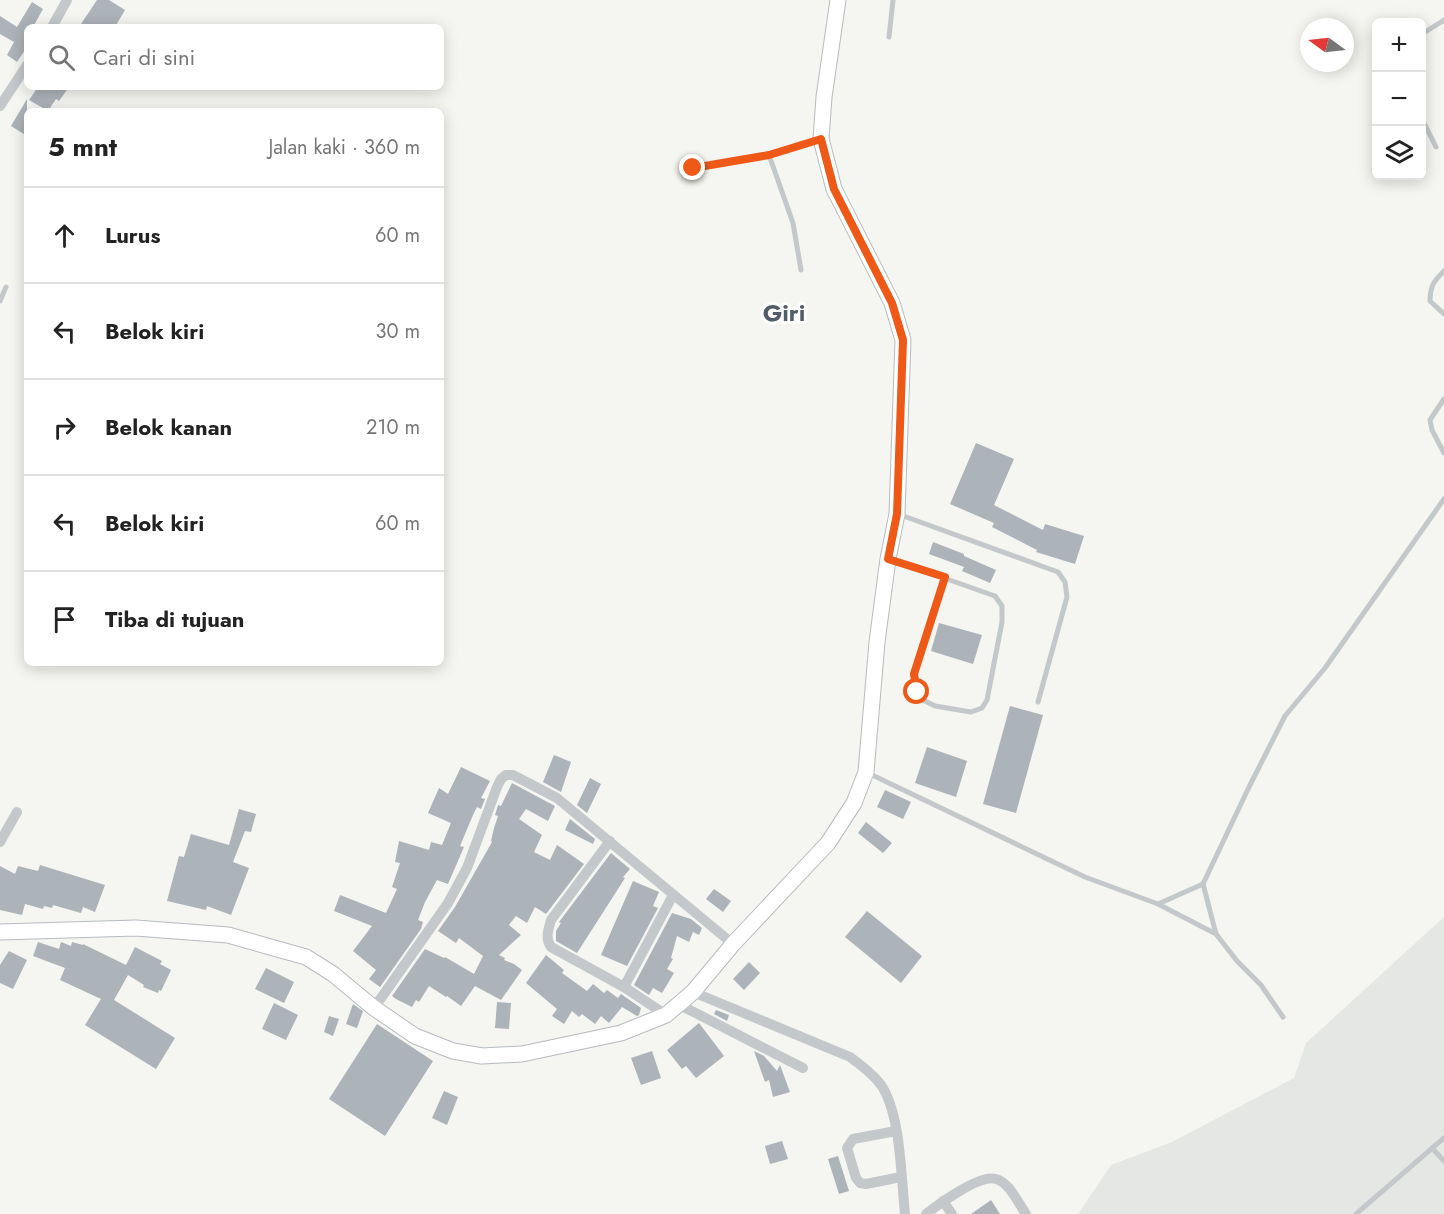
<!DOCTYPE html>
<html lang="id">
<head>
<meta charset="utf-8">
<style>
  :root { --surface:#fff; --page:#f2f2f2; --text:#222; --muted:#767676; --line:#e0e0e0 }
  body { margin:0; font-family:Jost,sans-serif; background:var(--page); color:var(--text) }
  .controls { position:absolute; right:18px; top:18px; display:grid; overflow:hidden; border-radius:9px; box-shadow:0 3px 15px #0003 }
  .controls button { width:54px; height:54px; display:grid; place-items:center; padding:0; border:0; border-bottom:2px solid var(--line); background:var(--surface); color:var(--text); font:30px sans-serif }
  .compass { position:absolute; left:1300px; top:18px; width:54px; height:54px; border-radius:50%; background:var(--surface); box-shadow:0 3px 15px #0003; rotate:285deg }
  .stop { position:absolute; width:18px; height:18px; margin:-14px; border:4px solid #ee5918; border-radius:50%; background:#fff }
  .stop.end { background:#ee5918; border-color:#fff; box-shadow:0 2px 6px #0008 }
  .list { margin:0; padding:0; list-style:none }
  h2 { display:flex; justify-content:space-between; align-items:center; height:78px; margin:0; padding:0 24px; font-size:26px }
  h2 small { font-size:20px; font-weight:400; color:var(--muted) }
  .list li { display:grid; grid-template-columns:39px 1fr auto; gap:18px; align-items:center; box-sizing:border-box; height:96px; padding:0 24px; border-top:2px solid var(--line) }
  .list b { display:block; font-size:22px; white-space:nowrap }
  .list em { font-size:20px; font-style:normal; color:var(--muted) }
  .icon { flex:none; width:33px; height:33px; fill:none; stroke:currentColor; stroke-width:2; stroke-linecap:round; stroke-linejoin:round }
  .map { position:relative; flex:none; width:1444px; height:1214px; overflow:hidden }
  .search { position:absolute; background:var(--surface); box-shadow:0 3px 15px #0003; left:24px; top:24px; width:420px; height:66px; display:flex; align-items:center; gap:15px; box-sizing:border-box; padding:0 21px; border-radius:9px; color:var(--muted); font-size:22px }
  .panel { position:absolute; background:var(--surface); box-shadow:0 3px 15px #0003; left:24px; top:108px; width:420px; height:558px; border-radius:9px }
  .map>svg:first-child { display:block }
  .built { fill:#e5e7e4 }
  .building { fill:#acb3b9 }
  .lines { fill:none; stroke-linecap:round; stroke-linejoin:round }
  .secondary-casing { stroke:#b6bbc0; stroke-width:17 }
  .service { stroke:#c4c8cb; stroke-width:5 }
  .minor { stroke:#c4c8cb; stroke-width:10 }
  .secondary { stroke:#fff; stroke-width:15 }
  .route { stroke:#ee5918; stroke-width:8 }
  .labels { text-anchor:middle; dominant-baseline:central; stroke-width:6; stroke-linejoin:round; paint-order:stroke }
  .quarter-label { font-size:24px; font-weight:bold; fill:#505c68; stroke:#fff }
</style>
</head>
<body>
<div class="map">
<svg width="1444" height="1214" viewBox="0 0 1444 1214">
  <rect width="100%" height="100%" fill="#f5f5f1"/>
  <path class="built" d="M1444,917v297h-366l33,-49 61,-23 122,-64 12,-35z"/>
  <g class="building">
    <path d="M97,0h12l16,10 -10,17h-36z"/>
    <path d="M32,2l11,7 -10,18h-6v20l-10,15 -10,-7 7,-13 -14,-8v-18l17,11z"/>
    <path d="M38,87h31l-10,14 -3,-2 -8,12 -19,-11z"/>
    <path d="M27,99v37l-16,-10z"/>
    <path d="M976,443l38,16 -20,46 49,25 2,-6 39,12 -9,28 -39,-12 1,-2 -45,-23 2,-4 -44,-19z"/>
    <path d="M933,542l31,12v2l32,14 -6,13 -28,-12 2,-4 -35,-13z"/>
    <path d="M939,623l43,12 -9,29 -42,-13z"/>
    <path d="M1010,706l33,9 -27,98 -33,-9z"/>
    <path d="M927,747l40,14 -11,36 -41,-14z"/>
    <path d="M554,755l17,7 -10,30 -18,-10z"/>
    <path d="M461,767l29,14 -9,17 4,1 -4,10 -4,-2 -4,8 -13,31 4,1 -16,37 -11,-4 -12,22 -7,18 5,2 -2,7 -41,58 -11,-8 7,-9 -23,-19 19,-25 -38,-15 6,-16 46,18 11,-24 -5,-2 8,-24 -5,-1 4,-21 30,9 2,-8 11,3 9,-22 -23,-10 11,-25 9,6z"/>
    <path d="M590,778l11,6 -14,29 -10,-8z"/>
    <path d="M512,783l43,23 -7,15 -22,-12 -7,10 23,16 -8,17 16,8 7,-15 27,19 -38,50 -11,-7 -8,16 -11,-7 -7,9 12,10 -22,20 6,3 -1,2 10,4 8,6 -21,30 -26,-14 -14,20 -14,-10 -1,1 -17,-11 -10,16 -3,-2 -4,7 -16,-8 -4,-3 33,-47 19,9 1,-1 29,17 9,-18 -24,-18 -3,5 -18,-12 17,-24 37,-65 -1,-1 3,-13 4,-12 -3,-1 3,-10 3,1z"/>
    <path d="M885,790l26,12 -8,17 -26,-12z"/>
    <path d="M239,809l17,5 -5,18 -6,-1 -12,31 16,6 -18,47 -24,-9 -1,4 -39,-9 12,-45 5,1 7,-23 38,11z"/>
    <path d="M570,819l25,20 -2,5 -28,-14z"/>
    <path d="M866,822l26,21 -9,10 -25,-20z"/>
    <path d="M611,853l19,16 -7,8 2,1 -48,75 -21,-12v-10l5,-8 -2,-1z"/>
    <path d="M40,865l65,20 -10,27 -12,-5 -2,6 -28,-8 -1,3 -8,-2 -1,3 -18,-5 -3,11 -22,-5v-44l15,8 3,-8 20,5z"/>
    <path d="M633,881l26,11 -6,14 5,2 -31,58 -26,-11z"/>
    <path d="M714,889l17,12 -8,11 -17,-13z"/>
    <path d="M867,911l55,45 -21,27 -56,-46z"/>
    <path d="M672,913l19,6 11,9 -3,7 -6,-3 -4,10 -12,-6 -6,22 2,1 -6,10 7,4 -12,20 -9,-5 -4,7 -15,-10z"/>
    <path d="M38,942l21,7 2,-7 10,4 1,-4 11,3v-1l43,21 9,-18 27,14 -2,3 11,6 -10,21 -2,-1 -1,3 -15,-6 1,-2 -16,-10 -14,25 61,38 -19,31 -71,-44 16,-26 -41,-19 5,-12 -32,-12z"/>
    <path d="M9,951l18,9 -14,29 -13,-6v-18z"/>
    <path d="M546,955l18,15 -2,3 25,18 6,-7 11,9 3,-3 11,8 3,-4 20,14 -2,7 -2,1 -15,-9 -13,16 -8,-7 -6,8 -13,-10 -3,3 -7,-6 -8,13 -12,-8 5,-7 -31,-26z"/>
    <path d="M749,962l11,11 -16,17 -11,-11z"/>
    <path d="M266,968l28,14 -10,21 -29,-14z"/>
    <path d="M497,1002l14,1 -2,26 -14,-1z"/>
    <path d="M274,1003l24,12 -12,25 -24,-11z"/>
    <path d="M353,1004l10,7 -6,17 -11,-4z"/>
    <path d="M716,1010l13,5 -2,6 -13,-7z"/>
    <path d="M329,1016l10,3 -6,17 -9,-4z"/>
    <path d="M699,1023l25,33 -28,22 -10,-12 -4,3 -15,-19z"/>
    <path d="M377,1024l56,37 -48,75 -56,-37z"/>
    <path d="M652,1051l9,27 -20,7 -10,-27z"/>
    <path d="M754,1051l10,5 13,15 3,-6 10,27 -17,5 -4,-17 -4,2z"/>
    <path d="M444,1091l14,6 -11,28 -15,-7z"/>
    <path d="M782,1141l6,18 -18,5 -5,-18z"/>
    <path d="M838,1156l11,35 -10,3 -11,-35z"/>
    <path d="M991,1200l9,14h-29z"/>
  </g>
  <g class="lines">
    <g class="secondary-casing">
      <path id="secondary" d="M0,932l136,-4 92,7 78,22 27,17 41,34 41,28 38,15 29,5 40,-2 99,-21 45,-18 27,-23 40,-48 95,-101 26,-40 12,-31 11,-130 11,-83 9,-45 6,-174 -11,-37 -58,-114 -13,-50 3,-42 14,-97"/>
    </g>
    <g class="service">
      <path d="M1422,34l22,-14"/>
      <path d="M889,37l4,-37"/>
      <path d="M1422,119l14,28"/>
      <path d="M769,155l24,68 8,47"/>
      <path d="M693,168l76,-13 50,-16"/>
      <path d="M1444,271c-10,10 -14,15 -14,30l14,13"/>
      <path d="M0,301l6,-14"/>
      <path d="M1444,399l-14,21 2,10 12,23"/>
      <path d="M898,514l160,58 7,10 2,15 -29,105"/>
      <path d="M890,559l105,37 7,10v16l-15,78 -5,8 -11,4 -36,-6 -12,-6 -6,-8 -3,-18 31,-97"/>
      <path d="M868,773l217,104 73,27 58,30 21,27 24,24 22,32"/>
      <path d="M1203,884l13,50"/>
      <path d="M1158,904l45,-20 46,-97 36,-71 40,-48 119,-169"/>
      <path d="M1432,1148l12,13"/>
      <path d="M1356,1214l88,-76"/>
    </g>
    <g class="minor">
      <path d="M52,27l15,-27"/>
      <path d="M0,106l27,-41"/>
      <path d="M610,841l-59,79c-3,11 -6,18 0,27l73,40 42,28"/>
      <path d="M0,842l17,-30"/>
      <path d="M624,987l49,-92"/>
      <path d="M693,992l157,65c11,8 23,17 31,28 20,29 20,93 24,129"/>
      <path d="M680,1005l123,63"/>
      <path d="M374,1008l74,-105 19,-35 30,-81 4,-8 5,-4h7l44,23 176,146"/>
      <path d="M896,1131l-43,8 -6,9 9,30 4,5 6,1 35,-7"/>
      <path d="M943,1201l9,13"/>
      <path d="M926,1214c13,-10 54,-40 70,-35 14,4 22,24 30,35"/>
    </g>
    <use href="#secondary" class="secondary"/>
  </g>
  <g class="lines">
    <path class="route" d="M693,168l76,-13 52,-16 13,50 58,114 11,37 -6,174 -9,45 57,18 -31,97 3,18"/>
  </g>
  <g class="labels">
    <g class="quarter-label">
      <text x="784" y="312">Giri</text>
    </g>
  </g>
</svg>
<div class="controls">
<button>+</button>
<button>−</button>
<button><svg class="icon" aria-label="layers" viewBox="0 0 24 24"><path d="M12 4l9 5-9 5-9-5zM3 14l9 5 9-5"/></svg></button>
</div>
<svg class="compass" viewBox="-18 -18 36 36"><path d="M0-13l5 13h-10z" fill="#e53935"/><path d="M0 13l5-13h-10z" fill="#767676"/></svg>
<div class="stop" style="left:917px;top:692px"></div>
<div class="stop end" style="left:693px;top:168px"></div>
<div class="search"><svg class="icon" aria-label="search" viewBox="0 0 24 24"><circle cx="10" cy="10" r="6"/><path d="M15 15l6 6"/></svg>Cari di sini</div>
<section class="panel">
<h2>5 mnt<small>Jalan kaki · 360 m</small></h2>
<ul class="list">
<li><svg class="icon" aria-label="ahead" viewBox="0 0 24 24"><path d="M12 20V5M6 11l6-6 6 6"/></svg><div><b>Lurus</b></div><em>60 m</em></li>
<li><svg class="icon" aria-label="left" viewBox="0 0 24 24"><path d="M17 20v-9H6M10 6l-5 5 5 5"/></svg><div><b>Belok kiri</b></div><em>30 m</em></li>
<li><svg class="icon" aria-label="right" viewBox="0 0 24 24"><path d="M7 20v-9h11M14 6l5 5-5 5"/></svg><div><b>Belok kanan</b></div><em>210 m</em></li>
<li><svg class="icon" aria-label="left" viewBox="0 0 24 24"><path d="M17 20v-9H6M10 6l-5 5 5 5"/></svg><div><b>Belok kiri</b></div><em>60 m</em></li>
<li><svg class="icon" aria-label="arrive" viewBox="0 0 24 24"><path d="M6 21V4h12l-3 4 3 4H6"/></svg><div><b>Tiba di tujuan</b></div></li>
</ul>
</section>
</div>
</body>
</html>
